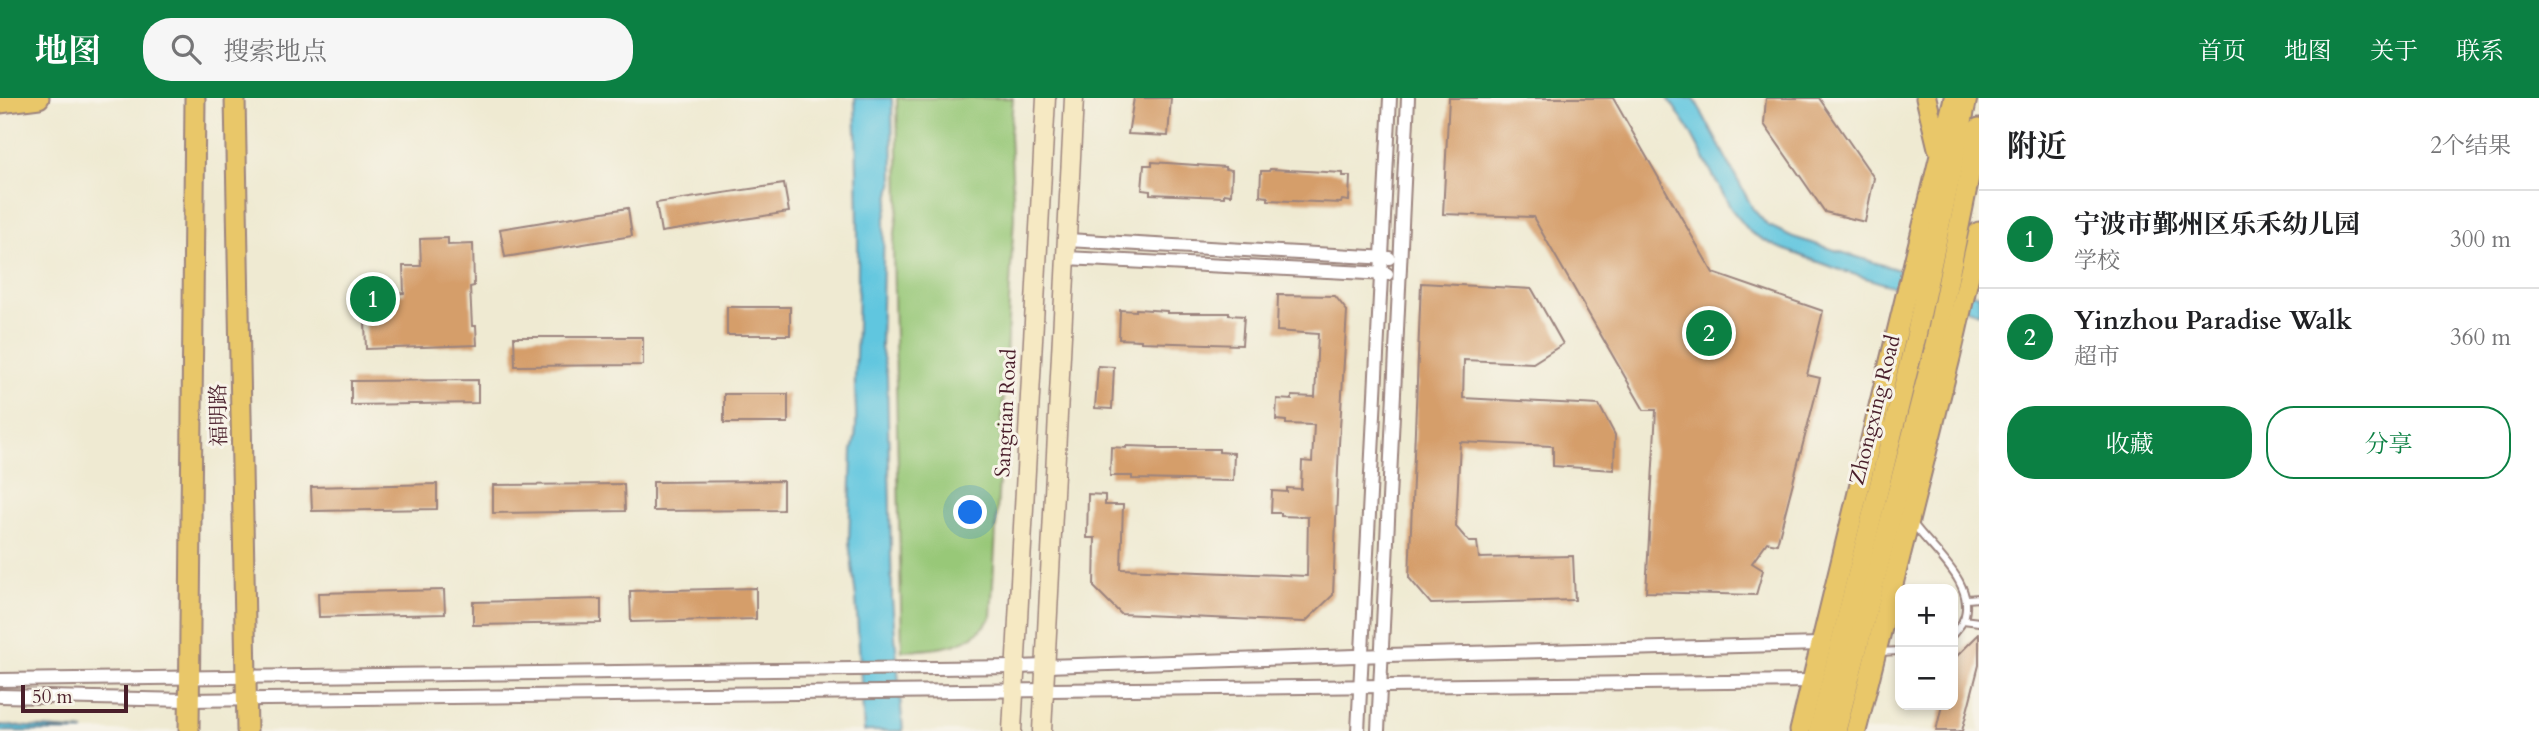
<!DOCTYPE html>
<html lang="zh">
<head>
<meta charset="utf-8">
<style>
  :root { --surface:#fff; --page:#f6f6f6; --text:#202124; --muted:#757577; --line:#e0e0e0; --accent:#0b8043 }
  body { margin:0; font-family:Cardo,"Noto Serif SC",serif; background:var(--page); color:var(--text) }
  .controls { position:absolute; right:21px; bottom:21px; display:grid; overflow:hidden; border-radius:14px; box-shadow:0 4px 10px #0003 }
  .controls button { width:63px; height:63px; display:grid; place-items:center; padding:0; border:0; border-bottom:2px solid var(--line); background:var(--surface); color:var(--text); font:35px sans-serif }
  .scale { position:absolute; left:21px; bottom:18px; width:107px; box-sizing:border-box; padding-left:7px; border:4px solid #4a1f2b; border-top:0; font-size:19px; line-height:24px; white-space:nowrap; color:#4a1f2b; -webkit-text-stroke:5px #f7f3e8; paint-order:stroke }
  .you { position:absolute; left:971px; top:415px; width:24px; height:24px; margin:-18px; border:5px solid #fff; border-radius:50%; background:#1a73e8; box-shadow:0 0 0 10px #1a73e833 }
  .badge { display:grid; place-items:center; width:46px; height:46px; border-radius:50%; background:var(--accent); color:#fff; font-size:23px; font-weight:700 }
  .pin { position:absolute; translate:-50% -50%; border:4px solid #fff; box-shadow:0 2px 7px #0006 }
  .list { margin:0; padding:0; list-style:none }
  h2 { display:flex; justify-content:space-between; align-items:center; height:91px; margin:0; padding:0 28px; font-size:30px }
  h2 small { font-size:23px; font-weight:400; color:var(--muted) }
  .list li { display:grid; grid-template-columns:46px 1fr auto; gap:21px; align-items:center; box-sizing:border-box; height:98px; padding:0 28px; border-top:2px solid var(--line) }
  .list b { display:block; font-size:26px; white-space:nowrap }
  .list p { margin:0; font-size:23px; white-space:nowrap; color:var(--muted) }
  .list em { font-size:23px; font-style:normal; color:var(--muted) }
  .actions { display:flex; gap:14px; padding:21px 28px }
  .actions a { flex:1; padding:16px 0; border:2px solid var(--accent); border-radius:28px; text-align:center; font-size:24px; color:var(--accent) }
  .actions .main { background:var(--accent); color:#fff }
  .icon { flex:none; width:38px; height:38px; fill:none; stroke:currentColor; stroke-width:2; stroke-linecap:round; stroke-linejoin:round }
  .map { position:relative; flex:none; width:1979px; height:633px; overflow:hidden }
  header { display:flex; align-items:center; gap:42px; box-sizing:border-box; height:98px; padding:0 35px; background:var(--accent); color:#fff }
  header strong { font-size:33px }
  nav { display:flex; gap:38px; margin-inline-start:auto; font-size:24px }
  .search { width:490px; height:63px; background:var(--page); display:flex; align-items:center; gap:18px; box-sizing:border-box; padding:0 24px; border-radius:28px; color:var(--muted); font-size:26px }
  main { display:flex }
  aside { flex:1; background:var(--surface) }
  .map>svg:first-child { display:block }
  .green { fill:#98c878; stroke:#717452; stroke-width:2 }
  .water { fill:#61c6df; stroke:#567285; stroke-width:2 }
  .building { fill:#d59e6b }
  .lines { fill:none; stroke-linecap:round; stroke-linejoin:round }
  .lane-casing { stroke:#9c847e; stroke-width:10 }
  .street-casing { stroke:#9c847e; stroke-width:16 }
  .secondary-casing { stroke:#9c847e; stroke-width:21 }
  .primary-casing { stroke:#9c847e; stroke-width:23 }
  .lane { stroke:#fff; stroke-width:6 }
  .street { stroke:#fff; stroke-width:12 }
  .secondary { stroke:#f6e9c3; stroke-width:18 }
  .primary { stroke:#e9c769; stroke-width:19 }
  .labels { text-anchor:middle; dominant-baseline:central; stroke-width:6; stroke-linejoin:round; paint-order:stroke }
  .street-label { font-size:21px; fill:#4a1f2b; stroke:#f7f3e8 }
</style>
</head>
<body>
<header>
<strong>地图</strong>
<div class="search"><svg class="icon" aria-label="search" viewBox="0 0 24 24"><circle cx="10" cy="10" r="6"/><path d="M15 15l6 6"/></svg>搜索地点</div>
<nav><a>首页</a><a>地图</a><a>关于</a><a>联系</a></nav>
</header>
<main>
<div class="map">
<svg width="1979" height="633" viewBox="0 0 1979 633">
  <rect width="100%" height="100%" fill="#f7f3e8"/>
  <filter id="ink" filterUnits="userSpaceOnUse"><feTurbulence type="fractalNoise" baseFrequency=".0143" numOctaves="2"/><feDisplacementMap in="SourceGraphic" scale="14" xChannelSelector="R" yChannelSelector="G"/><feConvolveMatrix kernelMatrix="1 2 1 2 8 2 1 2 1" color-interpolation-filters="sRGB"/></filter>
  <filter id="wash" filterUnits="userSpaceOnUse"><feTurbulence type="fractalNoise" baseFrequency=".00686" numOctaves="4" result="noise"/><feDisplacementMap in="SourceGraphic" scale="28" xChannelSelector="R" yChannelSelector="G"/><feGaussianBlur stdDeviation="1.57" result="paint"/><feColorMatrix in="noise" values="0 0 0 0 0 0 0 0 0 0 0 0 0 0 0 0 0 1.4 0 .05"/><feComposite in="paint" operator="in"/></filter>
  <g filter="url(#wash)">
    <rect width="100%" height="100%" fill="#efead2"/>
    <path class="green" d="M897,0h116l-3,37 4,81 -23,401c-20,32 -55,32 -89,34l-9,-402 6,-47z"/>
    <g class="water">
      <path d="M855,0h37l1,82 -9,43 -3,125 6,27 5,224 11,132h-39l-8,-134 -7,-55 3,-92c8,-23 2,-50 3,-74 5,-93 3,-185 0,-278z"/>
      <path d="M1668,0h26l59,111 14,16 26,12 186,58v18l-136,-42 -68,-25 -24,-13 -20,-24 -43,-81z"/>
      <path d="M0,627l85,6h-85z"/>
    </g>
    <g id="blocks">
      <g class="building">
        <path d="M1134,0h37l-3,38 -40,-2z"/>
        <path d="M1449,0h164l100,175 110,38 -16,64 13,3 -43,166 -10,-2 -15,21 11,7 -7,25 -110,-3 10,-182h-12l-111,-193 -90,-3z"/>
        <path d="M1766,0h53l55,80 -9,44 -40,-10 -61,-88z"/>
        <path d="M1152,64l73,5v2l7,1 -1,25 -7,-1v3l-74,-3v-3l-8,-1 2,-25h8z"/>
        <path d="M1270,71l73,4v3h7l-1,25 -7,-1 -1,3 -73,-3v-3l-8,-1 1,-25h8z"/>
        <path d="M784,86l5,28 -128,20 -5,-29z"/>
        <path d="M628,110l4,28 -127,21 -5,-28z"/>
        <path d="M448,140v7l25,-1 1,42 -4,1 2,39h4l1,19 -111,4 -1,-27 21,-1 -1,-27 19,-1 -1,-27h18l-1,-27z"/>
        <path d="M1421,185l111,6 31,55 -30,19 -69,-3 -1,38 136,7 16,30 -1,35 -61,-4v-20l-93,-4 -4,85 13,15h8l2,16 94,-2 2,44 -144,4 -22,-26z"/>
        <path d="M1278,197l57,1 12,15 -8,133 -6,151 -28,27 -184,-8 -27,-27 1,-49h-8l1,-44 17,1v10h18l-2,64 186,7 1,-59 -27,-1v-3h-10l1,-22 15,1v-4l14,1 1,-28 10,1 2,-37 -28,-1v-3l-10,-1 1,-21 15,1v-4l23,1 3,-63 -41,-3z"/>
        <rect x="727" y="209" width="63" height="28"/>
        <path d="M1136,211l31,2v2h62v2l15,1 -2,29 -101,-3v-2l-22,-1 1,-29 16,1z"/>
        <path d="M514,239h129v28l-128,1z"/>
        <path d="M1098,268l16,1 -2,42 -17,-1z"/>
        <path d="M478,282v23l-127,2v-24z"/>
        <rect x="724" y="296" width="64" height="29"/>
        <path d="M1126,348l32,1v2h61v3l15,1 -1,28 -101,-2v-3h-22l1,-29 15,1z"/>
        <path d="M783,383v29l-130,1v-29z"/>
        <path d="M437,386v25l-125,2 -1,-24z"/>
        <path d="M624,386l1,27 -132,2v-28z"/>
        <path d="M756,490v31l-125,3 -1,-31z"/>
        <path d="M444,492l1,24 -126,3 -1,-24z"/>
        <path d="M601,501v24l-128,2v-23z"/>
        <path d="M1979,536v31l-17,66h-26l6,-26h11v-45z"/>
      </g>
    </g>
  </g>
  <g filter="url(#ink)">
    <use href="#blocks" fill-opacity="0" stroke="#9c847e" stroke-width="2"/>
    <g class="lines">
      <g class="lane-casing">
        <g id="lane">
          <path d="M1912,424c18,27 67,62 51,99 -2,4 -7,9 -10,13"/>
          <path d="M1967,501l12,-1"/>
          <path d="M1963,522l16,2"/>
          <path d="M1877,554l23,-1"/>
        </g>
      </g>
      <g class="street-casing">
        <g id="street">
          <path d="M1067,142l322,18"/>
          <path d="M1066,160l321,16"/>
          <path d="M0,582l1015,-13 372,-12 434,-11"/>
          <path d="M0,598l189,4 1623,-19"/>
          <path d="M1358,633l32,-633"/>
          <path d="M1378,633l30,-633"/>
        </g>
      </g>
      <g class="secondary-casing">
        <g id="secondary">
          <path d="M1012,633l34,-633"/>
          <path d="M1042,633l32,-633"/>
        </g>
      </g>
      <g class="primary-casing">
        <g id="primary">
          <path d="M235,0l12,633"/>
          <path d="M1926,0l12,50"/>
          <path d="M0,5l39,-5"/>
          <path d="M189,633l6,-633"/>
          <path d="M1800,633l154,-633"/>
          <path d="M1819,633l96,-390 52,-243"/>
          <path d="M1836,633l98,-381 45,-222"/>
          <path d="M1856,633l95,-377 28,-122"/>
        </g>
      </g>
      <use href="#lane" class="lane"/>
      <use href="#street" class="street"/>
      <use href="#secondary" class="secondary"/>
      <use href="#primary" class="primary"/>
    </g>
  </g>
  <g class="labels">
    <g class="street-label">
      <text transform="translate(1875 312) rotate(-76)">Zhongxing Road</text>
      <text transform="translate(1006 315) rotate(-87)">Sangtian Road</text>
      <text transform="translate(219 317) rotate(-91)">福明路</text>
    </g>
  </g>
</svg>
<div class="controls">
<button>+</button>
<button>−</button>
</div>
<div class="scale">50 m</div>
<div class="you"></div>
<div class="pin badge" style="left:373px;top:201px">1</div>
<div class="pin badge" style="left:1709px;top:235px">2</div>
</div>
<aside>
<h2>附近<small>2个结果</small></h2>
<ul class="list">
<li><span class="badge">1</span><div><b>宁波市鄞州区乐禾幼儿园</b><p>学校</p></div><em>300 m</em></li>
<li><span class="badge">2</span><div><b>Yinzhou Paradise Walk</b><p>超市</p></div><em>360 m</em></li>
</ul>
<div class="actions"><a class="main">收藏</a><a>分享</a></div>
</aside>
</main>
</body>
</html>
